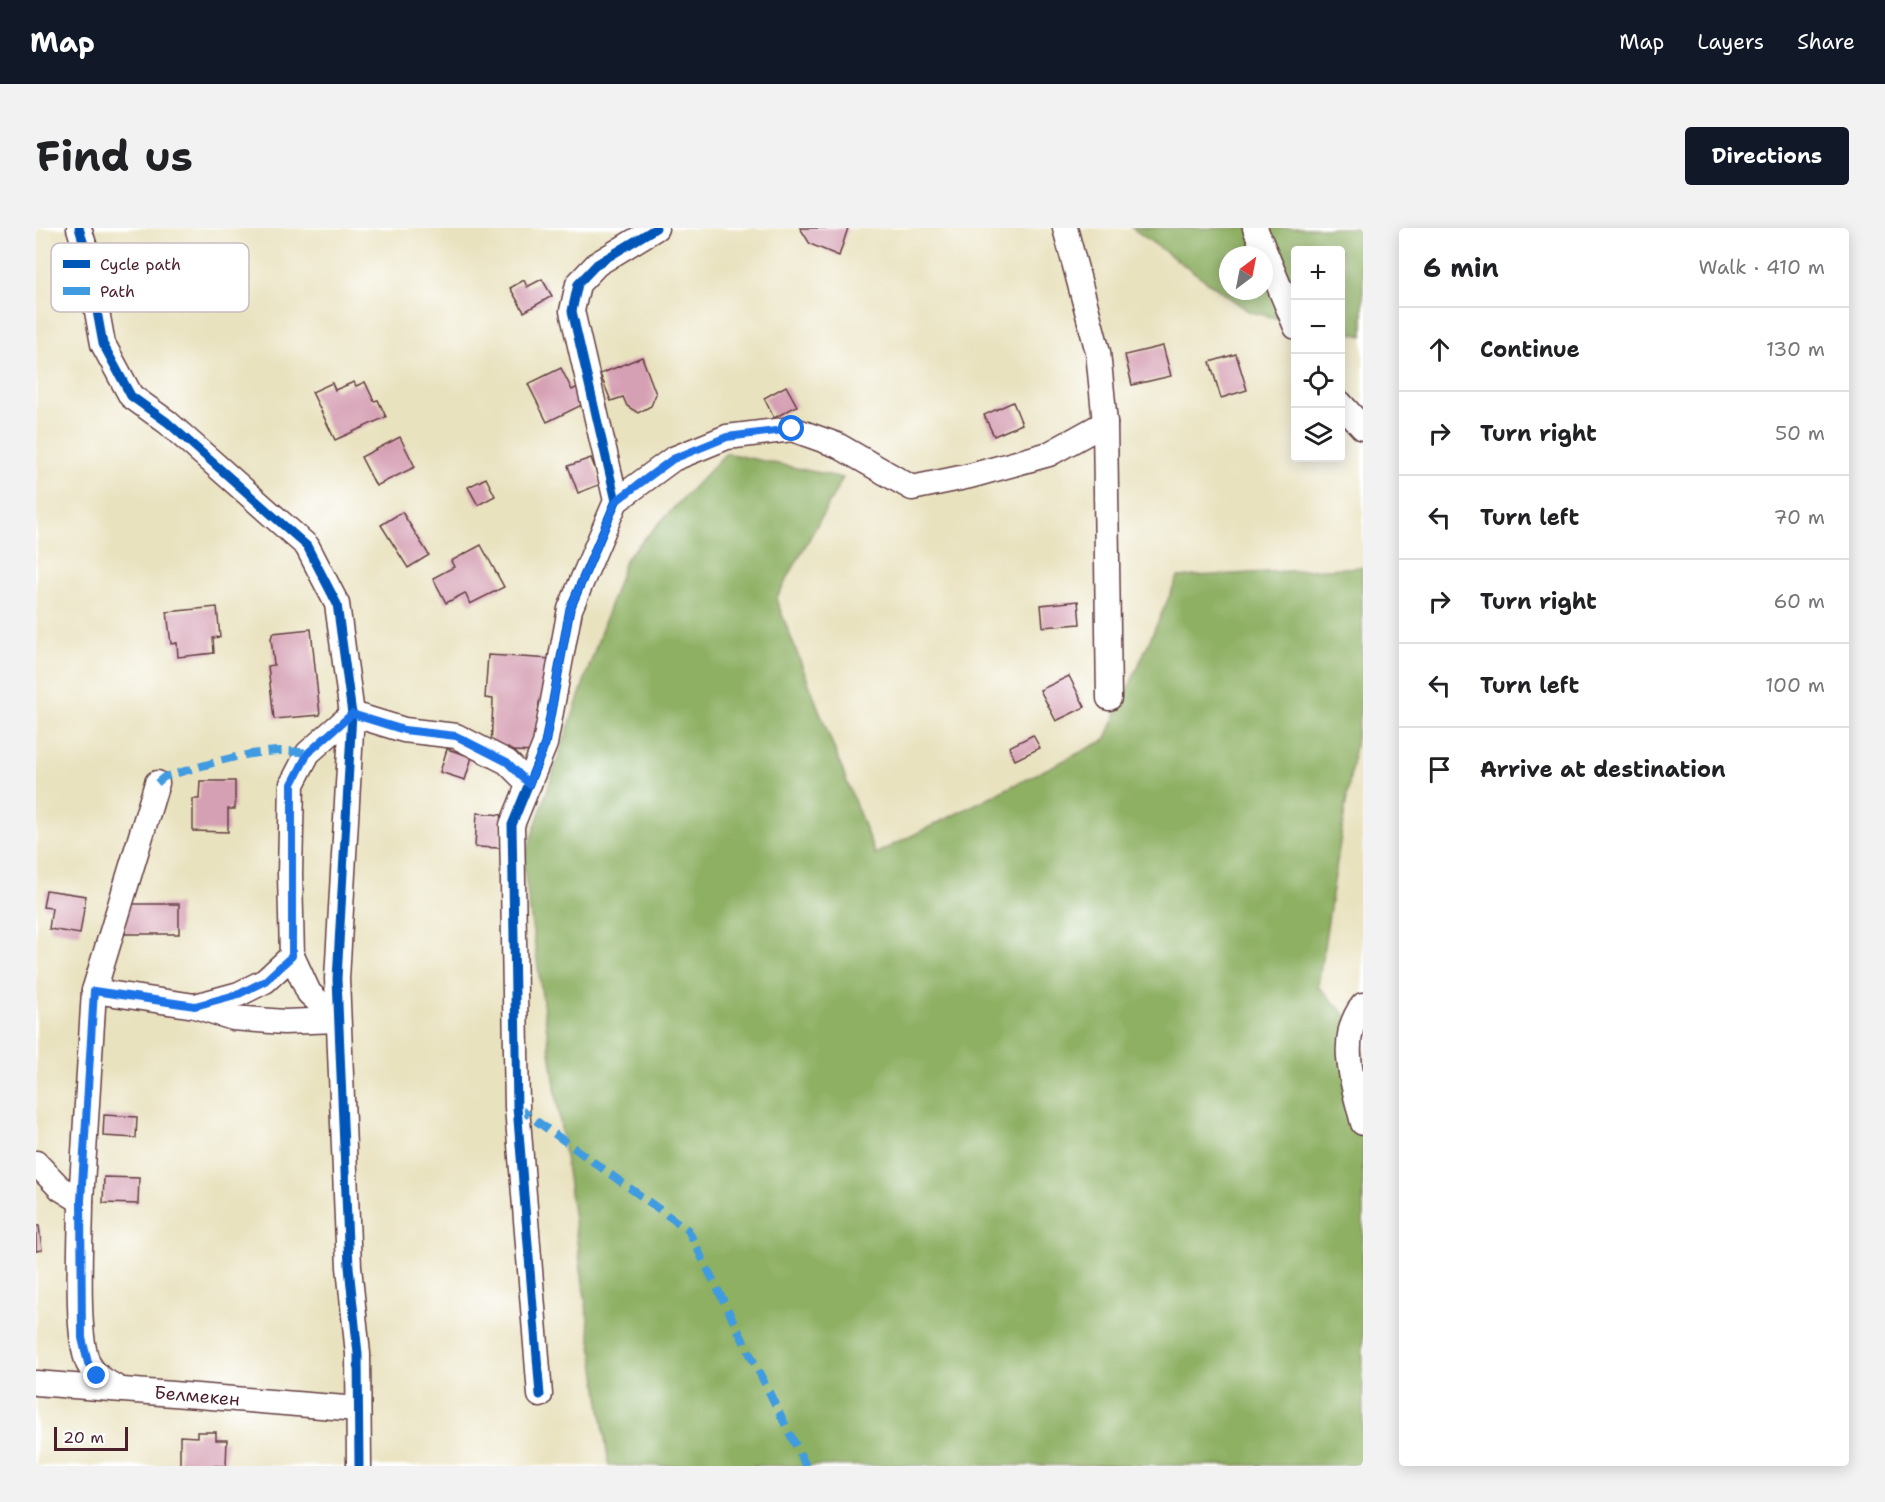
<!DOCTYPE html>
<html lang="en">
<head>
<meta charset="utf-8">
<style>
  :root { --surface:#fff; --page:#f2f2f2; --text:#202124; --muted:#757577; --line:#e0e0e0; --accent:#111827 }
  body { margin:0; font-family:"Shantell Sans",sans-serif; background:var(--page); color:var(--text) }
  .controls { position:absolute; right:18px; top:18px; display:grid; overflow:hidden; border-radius:6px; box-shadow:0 3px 15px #0003 }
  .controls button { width:54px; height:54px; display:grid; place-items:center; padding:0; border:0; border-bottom:2px solid var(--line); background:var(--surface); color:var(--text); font:30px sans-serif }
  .compass { position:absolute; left:1183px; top:18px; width:54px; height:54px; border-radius:50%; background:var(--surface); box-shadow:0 3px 15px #0003; rotate:32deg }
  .scale { position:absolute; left:18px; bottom:15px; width:74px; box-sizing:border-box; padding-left:6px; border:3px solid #4a1f2b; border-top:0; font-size:16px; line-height:21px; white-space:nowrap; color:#4a1f2b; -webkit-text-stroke:4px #fff; paint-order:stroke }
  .stop { position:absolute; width:18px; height:18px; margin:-14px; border:4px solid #1a73e8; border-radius:50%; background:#fff }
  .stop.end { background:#1a73e8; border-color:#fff; box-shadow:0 2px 6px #0008 }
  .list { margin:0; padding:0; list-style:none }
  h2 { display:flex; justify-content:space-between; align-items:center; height:78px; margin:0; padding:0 24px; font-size:26px }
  h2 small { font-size:20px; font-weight:400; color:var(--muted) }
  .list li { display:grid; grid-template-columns:39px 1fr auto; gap:18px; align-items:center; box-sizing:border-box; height:84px; padding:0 24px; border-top:2px solid var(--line) }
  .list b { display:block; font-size:22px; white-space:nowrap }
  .list em { font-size:20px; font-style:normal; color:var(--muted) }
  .icon { flex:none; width:33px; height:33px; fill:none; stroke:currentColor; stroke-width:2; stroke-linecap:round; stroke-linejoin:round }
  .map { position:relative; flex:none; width:1327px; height:1238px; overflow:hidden; border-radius:6px }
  header { display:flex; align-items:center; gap:36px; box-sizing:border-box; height:84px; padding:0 30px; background:var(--accent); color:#fff }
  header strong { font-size:28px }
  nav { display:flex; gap:33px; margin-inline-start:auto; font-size:21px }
  .intro { display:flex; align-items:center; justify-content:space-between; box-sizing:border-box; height:144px; padding:0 36px }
  h1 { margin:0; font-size:42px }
  .button { padding:15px 27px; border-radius:6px; background:var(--accent); color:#fff; font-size:21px; font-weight:700 }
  main { display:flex; gap:36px; padding:0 36px }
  aside { flex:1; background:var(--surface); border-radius:6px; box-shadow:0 3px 15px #0003 }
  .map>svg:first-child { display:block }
  .forest { fill:#8eb063; stroke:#6c6847; stroke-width:1.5; fill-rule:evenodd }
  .building { fill:#d6a0b4 }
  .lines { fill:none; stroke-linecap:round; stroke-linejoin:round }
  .minor-casing { stroke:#623c41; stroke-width:27 }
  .minor { stroke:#fff; stroke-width:24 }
  .quiet { stroke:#409be1; stroke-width:8; stroke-dasharray:15 8; stroke-linecap:butt }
  .cycleway-casing { stroke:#fff; stroke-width:13 }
  .cycleway { stroke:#0057b8; stroke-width:9 }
  .route { stroke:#1a73e8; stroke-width:8 }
  .labels { text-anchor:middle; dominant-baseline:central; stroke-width:6; stroke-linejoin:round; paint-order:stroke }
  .street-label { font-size:18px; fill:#4a1f2b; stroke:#fff }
  .key { fill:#fff; stroke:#c9bcbf; stroke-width:1.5 }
  .key-label { font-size:16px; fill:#4a1f2b }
</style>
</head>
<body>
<header>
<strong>Map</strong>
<nav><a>Map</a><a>Layers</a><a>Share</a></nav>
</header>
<div class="intro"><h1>Find us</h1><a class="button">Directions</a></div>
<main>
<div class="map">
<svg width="1327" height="1238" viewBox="0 0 1327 1238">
  <rect width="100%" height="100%" fill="#fff"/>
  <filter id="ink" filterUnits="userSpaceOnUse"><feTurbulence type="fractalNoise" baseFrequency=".0167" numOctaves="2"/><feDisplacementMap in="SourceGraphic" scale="12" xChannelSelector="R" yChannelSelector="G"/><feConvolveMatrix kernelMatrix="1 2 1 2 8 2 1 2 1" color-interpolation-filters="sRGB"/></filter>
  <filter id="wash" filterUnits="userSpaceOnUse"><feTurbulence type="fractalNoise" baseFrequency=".008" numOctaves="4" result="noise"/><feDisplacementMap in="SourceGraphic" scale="24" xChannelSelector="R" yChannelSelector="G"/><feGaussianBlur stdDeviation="1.35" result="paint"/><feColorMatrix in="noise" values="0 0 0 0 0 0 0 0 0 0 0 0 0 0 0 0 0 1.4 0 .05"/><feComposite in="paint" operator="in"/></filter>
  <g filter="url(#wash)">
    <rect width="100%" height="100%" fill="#e9e2bf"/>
    <g class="forest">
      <path d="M1096,0h231v108l-22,-5 -1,-81h-44l-1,72 -45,-10zM1192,27h36v36h-36z"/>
      <path d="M690,225l117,25 -67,121 99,255 230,-114 73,-163 184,-10 1,126 -45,293 45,47v432l-754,1 -86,-604 103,-304z"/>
    </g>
    <g id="blocks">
      <g class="building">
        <path d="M764,0h48l-9,28 -29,-12z"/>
        <path d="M506,51l10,17 -28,16 -14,-24 14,-8 3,7z"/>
        <path d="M1127,118l8,30 -39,9 -7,-30z"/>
        <path d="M1200,126l11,36 -26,8 -11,-36z"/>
        <path d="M606,129l14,37 -5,12 -13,7 -11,-7 -4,-9 -12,4 -11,-27z"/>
        <path d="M525,140l11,22 8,-4 8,16 -41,20 -19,-38z"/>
        <path d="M318,154l2,4 9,-4 9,19 4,-1 8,17 -51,23 -23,-48 20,-9 3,7z"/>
        <path d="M750,158l11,20 -23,12 -10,-20z"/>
        <path d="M977,174l9,22 -28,12 -10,-21z"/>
        <path d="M364,209l15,30 -39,19 -15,-29z"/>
        <path d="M555,230l10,26 -23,9 -10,-27z"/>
        <path d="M450,250l9,18 -17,9 -10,-18z"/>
        <path d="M366,284l27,43 -21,13 -27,-43z"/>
        <path d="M445,317l23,42 -34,17 -5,-11 -19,10 -13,-25 21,-11 -3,-6z"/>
        <path d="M1042,373l2,23 -37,3 -2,-22z"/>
        <path d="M181,379l3,30 -7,1 1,15 -36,4 -1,-14 -6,1 -4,-32z"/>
        <path d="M275,401l9,86 -46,4 -6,-53 6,-1 -3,-27 2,-5z"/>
        <path d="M452,427l64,4 -4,44 -9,-1 -2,50 -46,-2 2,-51 -8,-1z"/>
        <path d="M1033,448l16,31 -29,14 -16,-31z"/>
        <path d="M997,507l7,13 -25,12 -6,-13z"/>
        <path d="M411,521l25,8 -7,23 -25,-8z"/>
        <path d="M164,553h35v28h-7v23l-35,-1v-32h6z"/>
        <path d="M441,585l25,2 -2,33 -25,-1z"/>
        <path d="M10,662l40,6 -6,38 -31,-5 3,-21 -9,-1z"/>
        <rect x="89" y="676" width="54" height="30"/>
        <path d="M68,887l33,2 -1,21 -33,-2z"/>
        <path d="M68,949l35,1 -1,26 -35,-1z"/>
        <path d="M0,998h3l3,24 -6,1z"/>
        <path d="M161,1204h19v8h11l-1,26h-46v-30l17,1z"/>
      </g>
    </g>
  </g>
  <g filter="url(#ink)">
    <use href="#blocks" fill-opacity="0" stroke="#623c41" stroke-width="1.5"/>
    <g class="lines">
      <g class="minor-casing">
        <g id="minor">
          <path d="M43,0l7,23 17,93 28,52 36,26 140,124 30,58 15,110 -15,265 12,288 9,87 1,112"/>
          <path d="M1029,0l33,124 7,71 4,275"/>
          <path d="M1219,0l41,99"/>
          <path d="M1304,175l23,25"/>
          <path d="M580,273l57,-42 54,-22 65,-8 45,16 75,43 58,-12 79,-22 56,-31"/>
          <path d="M316,486l52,16 52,6 51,26 22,22"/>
          <path d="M58,763l101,15 38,12 51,4 54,-2"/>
          <path d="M1327,777c-27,33 -9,82 0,118"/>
          <path d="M159,778l44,-12 26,-13 27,-25"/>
          <path d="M302,792l-29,-27 -17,-37 -2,-82 2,-90 16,-31 44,-39"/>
          <path d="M0,935l24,25 21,13c0,37 -6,132 7,162 6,13 19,19 31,26"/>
          <path d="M45,973l13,-210 63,-208"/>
          <path d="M0,1155l322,26"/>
          <path d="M504,1167l-23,-288 -5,-282 33,-81 25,-135 46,-108 -44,-190 6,-27 19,-20 59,-36"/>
        </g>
      </g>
      <use href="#minor" class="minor"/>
      <g class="quiet">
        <path d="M121,555l7,-6c47,-13 95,-32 144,-24"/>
        <path d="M481,879l171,123 118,236"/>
      </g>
      <g class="cycleway-casing">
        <g id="cycleway">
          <path d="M43,0l7,23 17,93 28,52 36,26 140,124 30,58 15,110 -15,265 12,288 9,87 1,112"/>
          <path d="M504,1167l-23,-288 -5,-282 33,-81 25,-135 46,-108 -44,-190 6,-27 19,-20 59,-36"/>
        </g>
      </g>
      <use href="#cycleway" class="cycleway"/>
    </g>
  </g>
  <g class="lines" filter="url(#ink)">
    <path class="route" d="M61,1148l-9,-13 -6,-25 -1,-137 13,-210 101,15 44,-12 26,-13 27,-25v-172l16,-31 44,-39 52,16 52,6 51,26 22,22 16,-40 25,-135 46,-108 57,-42 54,-22 65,-8"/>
  </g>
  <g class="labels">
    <g class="street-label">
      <text transform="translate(161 1168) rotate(5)">Белмекен</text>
    </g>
  </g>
  <rect x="15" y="15" width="198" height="69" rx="9" class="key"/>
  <rect x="27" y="32" width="27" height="8" fill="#0057b8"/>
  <rect x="27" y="59" width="27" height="8" fill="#409be1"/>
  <g class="key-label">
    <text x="64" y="42">Cycle path</text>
    <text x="64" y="69">Path</text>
  </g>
</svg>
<div class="controls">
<button>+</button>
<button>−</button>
<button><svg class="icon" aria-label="locate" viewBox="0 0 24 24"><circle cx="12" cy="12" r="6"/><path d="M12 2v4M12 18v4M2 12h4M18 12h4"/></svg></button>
<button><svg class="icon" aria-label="layers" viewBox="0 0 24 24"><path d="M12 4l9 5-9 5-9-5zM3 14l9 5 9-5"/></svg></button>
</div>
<svg class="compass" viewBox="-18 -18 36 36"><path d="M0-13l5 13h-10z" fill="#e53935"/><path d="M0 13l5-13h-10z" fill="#757577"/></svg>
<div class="scale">20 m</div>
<div class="stop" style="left:756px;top:201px"></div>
<div class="stop end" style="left:61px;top:1148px"></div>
</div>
<aside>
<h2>6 min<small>Walk · 410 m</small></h2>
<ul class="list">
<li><svg class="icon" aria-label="ahead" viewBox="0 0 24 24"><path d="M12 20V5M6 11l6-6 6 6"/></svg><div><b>Continue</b></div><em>130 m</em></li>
<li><svg class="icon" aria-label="right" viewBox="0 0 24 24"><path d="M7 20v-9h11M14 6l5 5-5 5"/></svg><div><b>Turn right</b></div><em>50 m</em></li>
<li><svg class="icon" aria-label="left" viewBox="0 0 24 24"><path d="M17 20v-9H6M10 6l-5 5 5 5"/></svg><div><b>Turn left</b></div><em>70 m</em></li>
<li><svg class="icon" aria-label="right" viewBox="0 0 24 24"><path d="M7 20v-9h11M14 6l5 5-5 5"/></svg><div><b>Turn right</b></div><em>60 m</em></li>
<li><svg class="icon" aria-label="left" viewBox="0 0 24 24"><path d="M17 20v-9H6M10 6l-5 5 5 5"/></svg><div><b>Turn left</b></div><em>100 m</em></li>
<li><svg class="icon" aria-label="arrive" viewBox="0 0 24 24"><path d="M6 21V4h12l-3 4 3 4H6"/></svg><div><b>Arrive at destination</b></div></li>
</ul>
</aside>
</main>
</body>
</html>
